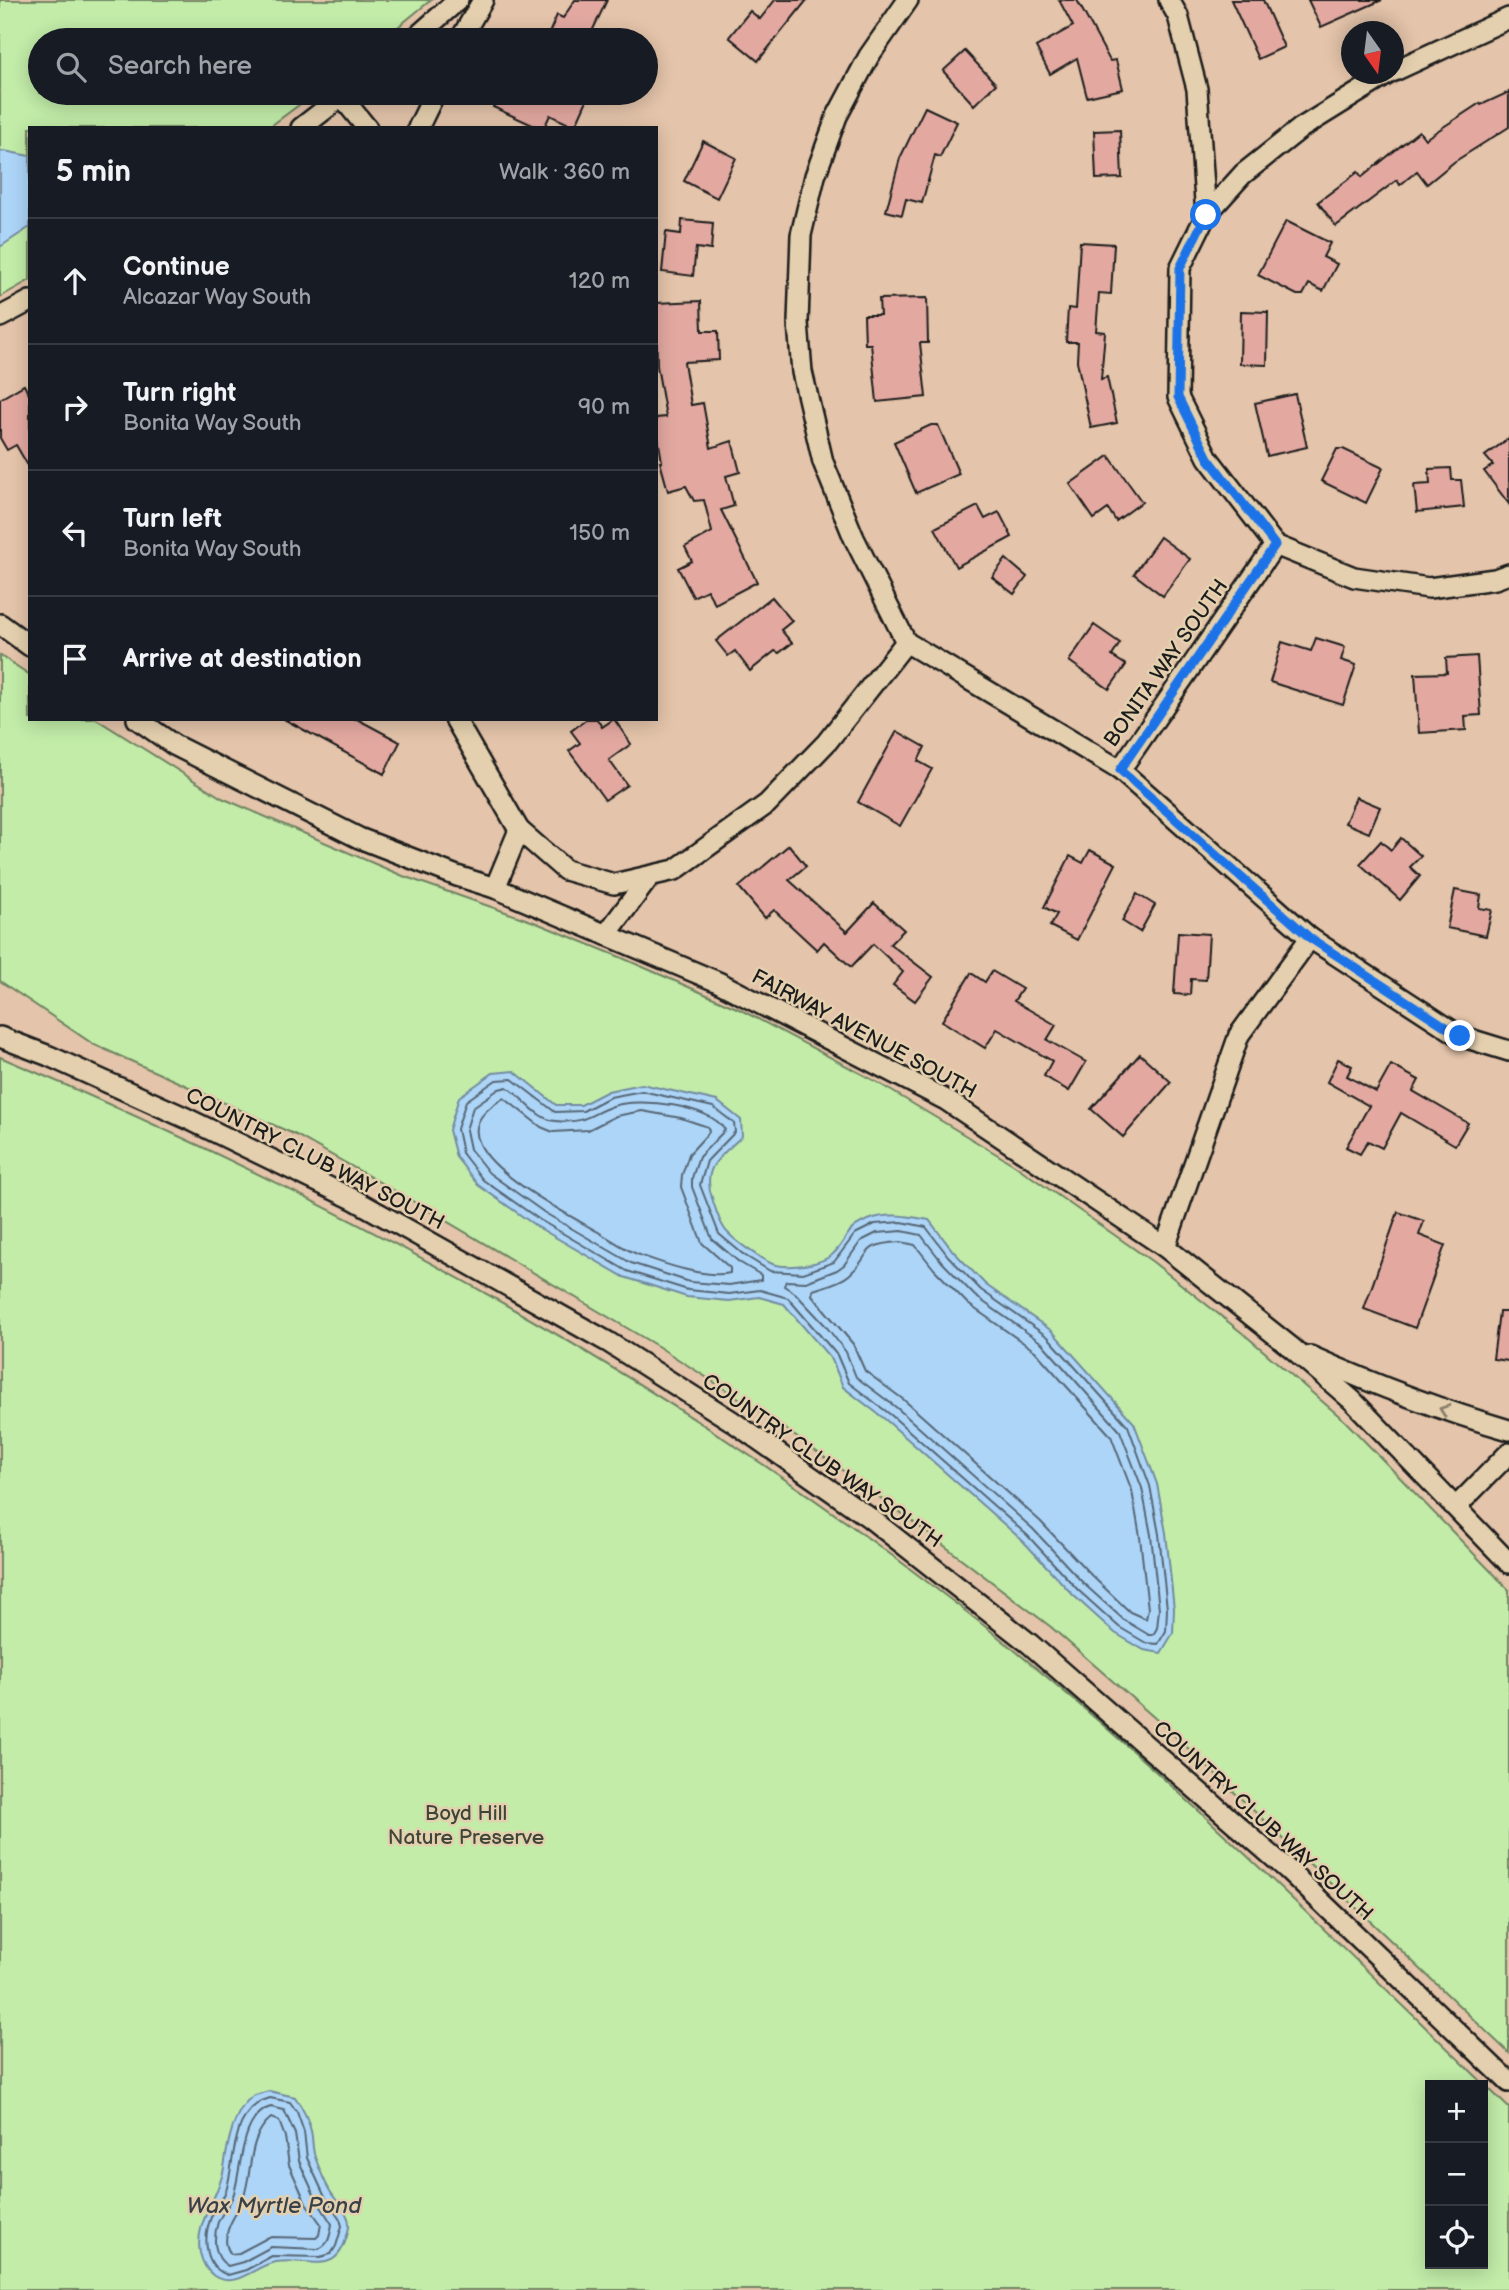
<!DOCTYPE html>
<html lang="en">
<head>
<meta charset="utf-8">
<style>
  :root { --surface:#171b24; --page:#242831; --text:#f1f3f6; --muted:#9ea1a6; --line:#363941 }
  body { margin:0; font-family:"Balsamiq Sans",sans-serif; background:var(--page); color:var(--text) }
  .controls { position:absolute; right:21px; bottom:21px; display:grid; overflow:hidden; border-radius:0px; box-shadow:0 4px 18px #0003 }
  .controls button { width:63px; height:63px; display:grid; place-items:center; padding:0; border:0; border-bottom:2px solid var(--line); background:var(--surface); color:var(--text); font:35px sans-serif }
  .compass { position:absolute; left:1341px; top:21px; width:63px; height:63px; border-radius:50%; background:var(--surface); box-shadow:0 4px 18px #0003; rotate:166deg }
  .stop { position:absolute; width:21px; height:21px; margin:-16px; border:5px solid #1a73e8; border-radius:50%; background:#fff }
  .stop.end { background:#1a73e8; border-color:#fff; box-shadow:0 2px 7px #0008 }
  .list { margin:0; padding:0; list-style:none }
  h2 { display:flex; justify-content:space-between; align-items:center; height:91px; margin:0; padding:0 28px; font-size:30px }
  h2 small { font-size:23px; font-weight:400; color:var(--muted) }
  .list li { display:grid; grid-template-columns:46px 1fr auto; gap:21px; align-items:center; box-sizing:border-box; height:126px; padding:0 28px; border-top:2px solid var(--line) }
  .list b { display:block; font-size:26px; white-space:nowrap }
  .list p { margin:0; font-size:23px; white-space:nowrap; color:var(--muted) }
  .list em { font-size:23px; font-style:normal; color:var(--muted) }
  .icon { flex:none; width:38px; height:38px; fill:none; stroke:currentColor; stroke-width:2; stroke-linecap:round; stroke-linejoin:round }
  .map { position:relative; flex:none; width:1509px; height:2290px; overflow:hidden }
  .search { position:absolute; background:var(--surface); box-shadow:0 4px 18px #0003; left:28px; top:28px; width:630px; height:77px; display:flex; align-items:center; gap:18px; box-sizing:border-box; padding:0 24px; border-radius:38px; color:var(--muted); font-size:26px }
  .panel { position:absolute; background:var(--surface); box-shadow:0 4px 18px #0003; left:28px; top:126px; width:630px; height:595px; border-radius:0px }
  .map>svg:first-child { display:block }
  .green { fill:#c2eca8; stroke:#6f8462; stroke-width:2; fill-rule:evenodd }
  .water { fill:#add5f8; stroke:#738ba0; stroke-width:2 }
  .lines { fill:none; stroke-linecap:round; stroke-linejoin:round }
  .shore { stroke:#566674; stroke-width:2 }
  .building { fill:#e3a9a1; stroke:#1c1c1c; stroke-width:2 }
  .minor-casing { stroke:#1c1c1c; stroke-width:24 }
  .minor { stroke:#e4d0ae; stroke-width:19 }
  .oneway { stroke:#8a7f6c }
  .route { stroke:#1a73e8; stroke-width:9 }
  .labels { text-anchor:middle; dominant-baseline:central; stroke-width:5; stroke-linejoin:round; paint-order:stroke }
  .street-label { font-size:21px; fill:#1c1c1c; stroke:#e4d0ae }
  .park-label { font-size:21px; fill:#3d4638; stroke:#e4d0ae }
  .water-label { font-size:23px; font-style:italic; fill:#394148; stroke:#e4d0ae }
</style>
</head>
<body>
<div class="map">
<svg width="1509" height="2290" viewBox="0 0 1509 2290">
  <rect width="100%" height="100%" fill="#e4c4aa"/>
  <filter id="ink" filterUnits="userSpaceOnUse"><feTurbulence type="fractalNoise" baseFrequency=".0143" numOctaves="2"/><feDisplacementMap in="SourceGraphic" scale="14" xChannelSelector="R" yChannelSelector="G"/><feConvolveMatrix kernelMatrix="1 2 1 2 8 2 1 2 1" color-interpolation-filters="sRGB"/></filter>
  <g filter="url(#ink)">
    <g class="green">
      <path d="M0,0h431l-49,40h-342v53h275l-47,35h-238v152l-30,17z"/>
      <path d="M0,655l30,20v44h66l126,79 181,78 131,46 86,35 119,52 136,72 138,83 140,98 93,74 99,85 164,169v463l-336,-319 -122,-107 -151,-115 -130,-94 -111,-71 -255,-151 -108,-61 -203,-91 -93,-63z"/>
      <path d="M0,1057c341,143 666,322 959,549 196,152 371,330 550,502v182h-1509zM1430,2085h53v179h-53z"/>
    </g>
    <g class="water">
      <path d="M4,151l26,5v71l-30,20v-95z"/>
      <path d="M514,1071l42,34h25l27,-14 34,-7 75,17 24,19 1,16c-20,20 -41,30 -30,62 3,9 6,21 12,30 6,10 40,34 52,37 15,3 45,0 57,-11 16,-15 11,-26 38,-35 18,-7 40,-2 58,1l24,31 33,34 66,46 82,92 23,61 9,49 8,76 -1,24 -12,20 -17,-3 -29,-17 -42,-38 -50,-54 -137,-121 -43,-33 -11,-27 -48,-56 -25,-7 -30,4 -42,-4 -63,-20 -88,-51 -58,-41 -22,-28 -7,-27 10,-33 34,-24z"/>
      <path d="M269,2091l26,6c7,10 13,21 16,34 2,8 1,18 4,26 4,11 9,24 15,34 6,11 21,23 19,36 -10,53 -36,30 -73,35 -21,3 -40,28 -62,14 -7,-5 -12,-15 -14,-23 -6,-32 19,-54 24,-85 3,-22 9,-58 29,-72 4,-2 11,-3 16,-5z"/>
    </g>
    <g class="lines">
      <g class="shore">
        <path d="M512,1079l43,33 28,-1 27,-14 32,-6 71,16 21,16 1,9 -28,29 -7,24 19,49 25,21 26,16 33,2 31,-11 21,-28 20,-10 27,-2 24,5 22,29 33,34 67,47 80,89 22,60 9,48 8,75 -1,22 -8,13 -12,-1 -27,-16 -41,-37 -51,-55 -136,-120 -42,-32 -12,-28 -49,-57 -28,-8 -31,4 -41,-4 -61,-19 -87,-51 -57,-40 -21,-27 -5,-24 9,-28 30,-21z"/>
        <path d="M507,1087c15,9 30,33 49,34 30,3 33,-7 57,-15 26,-9 97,-1 112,24l-26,27 -7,21v9l20,52 27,23 22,13v5l-32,5 -39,-3 -59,-19 -86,-50 -56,-40 -19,-24 -4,-19 7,-23 26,-18z"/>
        <path d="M504,1098l37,29 12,5 35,-2 28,-14 26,-5 39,7 27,9 1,5 -20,22 -7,21 -1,12 21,56 28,25v5c-25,6 -68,-10 -93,-19 -13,-5 -25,-14 -37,-21 -31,-18 -105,-56 -120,-89 -11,-22 7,-36 24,-46z"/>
        <path d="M902,1231l19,4 21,27 33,34 67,47 78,88 22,57 9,47 8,74 -2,19 -4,7h-4l-25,-15 -40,-36 -51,-55 -136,-121 -41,-31 -10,-25 -21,-27 -30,-32 -11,-7 2,-5 20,1 31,-12 7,-5 17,-24 16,-8z"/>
        <path d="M901,1242l14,3 19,24 34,35 67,47 76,85 21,55 8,46 8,72 -2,10 -16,-7 -38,-36 -52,-55 -136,-121 -39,-29 -12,-27 -41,-49 1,-5c12,-4 27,-7 36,-15 26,-22 8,-30 52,-33z"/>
        <path d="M270,2098l20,4 7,10 7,20 3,26 17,37 16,24 2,7 -6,20 -5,8 -11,3 -48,-1 -26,14 -18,5c-23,-7 -25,-35 -18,-55 3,-10 12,-19 16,-29 10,-31 4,-82 44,-93z"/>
        <path d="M271,2107l13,3 11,24 4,27 17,38 16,25c-2,10 -2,21 -14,25l-47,-2 -28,15 -15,4c-15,-8 -15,-29 -10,-44 4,-10 13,-18 16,-29 8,-25 6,-77 37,-86z"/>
        <path d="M271,2118l8,3 6,16 4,28 17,38 15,21 -2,11 -3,3 -47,-1 -30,16 -8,1c-5,-6 -6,-12 -4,-20 2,-13 12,-23 16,-35 10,-27 4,-62 28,-81z"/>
      </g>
    </g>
    <g class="building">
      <path d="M575,0h32l-19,40h-42l11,-25 6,3z"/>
      <path d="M775,0h32l-49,61 -29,-24 21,-26 10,8z"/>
      <path d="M1059,0h18l33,61 6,-1 7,29 -36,8 -10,-39 -27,16 -14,-27 37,-21z"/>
      <path d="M1231,0h32l21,47 -26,12z"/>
      <path d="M1308,0h74l-61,27z"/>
      <path d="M965,51l31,33 -22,21 -31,-34z"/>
      <path d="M1509,92v35l-55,35 -27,22 -10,-13 -17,14 -3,-5 -61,46 -18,-24 40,-30 4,5 57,-46 6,8 55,-36 1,2z"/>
      <path d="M500,93h72l15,7 -12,27 -25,-12 -6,13h-5l-46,-21z"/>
      <path d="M925,107l32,15 -17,35 -5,-2 -13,48 -16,-4 -4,16 -16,-4 14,-53z"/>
      <path d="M1120,130l2,48 -26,1 -2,-48z"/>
      <path d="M703,141l33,17 -19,40 -33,-17z"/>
      <path d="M682,220l31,3 -2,27 -15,-2 -3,28 -31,-4 4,-40 15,2z"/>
      <path d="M1286,221l44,22 -7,14 14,7 -14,27 -14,-7 -6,11h-6l-39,-20z"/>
      <path d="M1080,242l34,2 -3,50 -12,-1 -3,38 9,1 -4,47 6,-2 10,46 -26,5 -14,-67 1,-19h-12l2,-34 8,1z"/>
      <path d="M927,298l1,45h-8l6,54 -49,5 -6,-58h-6l-1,-29h16l-1,-16z"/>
      <path d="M701,301l1,30h16l1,29 -35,2 7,43 12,-2 8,45 21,-7 8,31 -14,4 8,30 -13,4 36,72 -42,22 -8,-14 -14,7 -15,-29 14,-7 -7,-14 27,-15 -8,-32 -10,1 -8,-15 -18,5 -8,-29h2l-6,-37v-7l10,-1 -9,-51 -1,-63z"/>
      <path d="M1241,311l27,1 -1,53 -27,-1z"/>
      <path d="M24,385l6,11v73l-14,-24 -9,5 -7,-12v-39z"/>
      <path d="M1295,394l12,53 -40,9 -12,-53z"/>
      <path d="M931,425h7l21,49 -43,19 -22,-51z"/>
      <path d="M1509,438v66l-25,-33 9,-6 -8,-9z"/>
      <path d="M1337,449h6l40,19 -17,35 -45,-22z"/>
      <path d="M1109,456l33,46 -26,19 -8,-12 -14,10 -24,-35z"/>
      <path d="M1451,468l1,12h9l3,27 -47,5 -3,-27 16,-1 -1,-15z"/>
      <path d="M978,506l7,13 14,-7 13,25 -56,30 -21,-39z"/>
      <path d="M1160,537l30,22 -27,37 -29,-22z"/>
      <path d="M1006,559l21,18 -13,17 -22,-17z"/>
      <path d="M772,597l20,24 -11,9 11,13 -13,10 -4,-2 -25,20 -15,-20 -7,5 -12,-15z"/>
      <path d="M1094,625l26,18 -8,13 14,9 -17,24 -40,-28z"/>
      <path d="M1316,638l29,9 -4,13 15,5 -13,40 -73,-23 12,-40 29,9z"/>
      <path d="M1477,656l4,59 -16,1 1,14 -47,3 -4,-59 32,-1 -1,-15z"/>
      <path d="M284,719h73l43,23 -16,32z"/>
      <path d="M587,719h10l5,8 12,-8 17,25 -22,16 18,25 -22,15 -36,-49 11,-8 -9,-12z"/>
      <path d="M897,731l28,16 -7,14 14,8 -32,57 -42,-24z"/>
      <path d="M1356,797l24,10 -11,26 -24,-10z"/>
      <path d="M1401,838l20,18 -11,11 10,9 -20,24 -40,-36 21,-23 10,9z"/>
      <path d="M789,845l17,21 -17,14 58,52 27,-29 30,27 -14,14 43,33 -18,24 -22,-16 10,-13 -30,-28 -22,23 -27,-25 -7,8 -43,-40 -9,8 -26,-31z"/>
      <path d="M1090,850l26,14 -39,76 -27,-14 7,-12 -13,-7 26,-51 13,7z"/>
      <path d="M1455,890l26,5 -2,13 13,2 -6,26 -39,-8z"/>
      <path d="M1137,894l18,11 -15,27 -18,-11z"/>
      <path d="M1178,932l31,2 -3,46 -15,-1 -1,16 -16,-1z"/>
      <path d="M992,971l30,18 -8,12 42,24 -9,15 39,22 -17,29 -25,-15 8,-15 -55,-32 -12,19 -43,-27 29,-48 14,9z"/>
      <path d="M1140,1054l31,28 -48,55 -32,-28z"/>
      <path d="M1338,1059l14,7 -5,10 29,16 15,-27 28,15 -6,11 55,32 -13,22 -54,-32 -19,35 -14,-7 -8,13 -14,-7 23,-41 -42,-24z"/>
      <path d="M1398,1212l26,9 -5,14 26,10 -30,83 -51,-19z"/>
      <path d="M1499,1312h10v49l-16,-2z"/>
    </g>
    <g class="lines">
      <g class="minor-casing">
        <g id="minor">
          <path d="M908,0l-39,56 -32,60 -22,60 -14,59 -3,88 4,49 21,90 31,76 52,104 214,128 190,168 150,98 49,15"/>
          <path d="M1169,0l9,16 19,73 9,126 -26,53 -2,129 30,61 67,87 79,32 75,11 66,-9 14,-5"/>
          <path d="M413,40l45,-40"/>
          <path d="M460,40l23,-40"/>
          <path d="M1394,71l115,-53"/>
          <path d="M341,96l26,32"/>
          <path d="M301,128l45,-35"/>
          <path d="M418,128l17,-35"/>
          <path d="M1206,215l37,-41 58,-46 87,-54"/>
          <path d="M0,317l30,-16"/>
          <path d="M0,624l30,22"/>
          <path d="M137,719l37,26 185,93 98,38 38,12 223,94 228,118 219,147 127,101 61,53 156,162"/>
          <path d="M455,719l64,111 -24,58"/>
          <path d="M1120,770l155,-225"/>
          <path d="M519,830l46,40 49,14 61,-14 92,-66 60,-62 79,-100"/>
          <path d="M606,935l44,-59"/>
          <path d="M0,1037l49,19 137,62 169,82 253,142 124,79 138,97 160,126 257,225 222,213"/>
          <path d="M1165,1247l74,-212 71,-97"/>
          <path d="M1310,1356c65,29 130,54 199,74"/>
          <path d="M1457,1506l52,-53"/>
        </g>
      </g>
      <use href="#minor" class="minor"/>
    </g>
    <defs><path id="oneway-chevron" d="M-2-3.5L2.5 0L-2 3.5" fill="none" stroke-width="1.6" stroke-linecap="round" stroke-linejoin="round" transform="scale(1.75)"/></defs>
    <use class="oneway" href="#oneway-chevron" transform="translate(1444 1410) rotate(-160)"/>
  </g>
  <g class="lines" filter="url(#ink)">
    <path class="route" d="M1206,215l-26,53 -2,129 30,61 67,87 -155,225 190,168 150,98"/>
  </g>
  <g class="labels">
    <g class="street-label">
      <text transform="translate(1166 663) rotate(-55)">BONITA WAY SOUTH</text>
      <text transform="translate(864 1034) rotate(28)">FAIRWAY AVENUE SOUTH</text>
      <text transform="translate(315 1159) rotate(27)">COUNTRY CLUB WAY SOUTH</text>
      <text transform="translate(822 1461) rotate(35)">COUNTRY CLUB WAY SOUTH</text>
      <text transform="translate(1263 1821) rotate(42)">COUNTRY CLUB WAY SOUTH</text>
    </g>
    <g class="park-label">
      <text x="466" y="1813">Boyd Hill<tspan x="466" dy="24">Nature Preserve</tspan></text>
    </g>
    <g class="water-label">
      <text x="274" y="2206">Wax Myrtle Pond</text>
    </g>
  </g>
</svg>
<div class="controls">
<button>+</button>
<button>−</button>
<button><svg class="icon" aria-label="locate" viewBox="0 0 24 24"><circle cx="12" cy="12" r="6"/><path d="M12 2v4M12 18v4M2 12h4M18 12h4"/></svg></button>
</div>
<svg class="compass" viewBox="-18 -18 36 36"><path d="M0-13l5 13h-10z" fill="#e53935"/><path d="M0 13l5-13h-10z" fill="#9ea1a6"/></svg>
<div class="stop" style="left:1206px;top:215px"></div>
<div class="stop end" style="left:1460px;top:1036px"></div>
<div class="search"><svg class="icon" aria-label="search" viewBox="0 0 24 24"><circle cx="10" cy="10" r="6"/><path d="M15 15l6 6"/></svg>Search here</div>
<section class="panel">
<h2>5 min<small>Walk · 360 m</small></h2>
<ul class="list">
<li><svg class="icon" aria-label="ahead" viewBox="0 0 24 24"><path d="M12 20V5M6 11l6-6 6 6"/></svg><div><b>Continue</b><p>Alcazar Way South</p></div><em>120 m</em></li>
<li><svg class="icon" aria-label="right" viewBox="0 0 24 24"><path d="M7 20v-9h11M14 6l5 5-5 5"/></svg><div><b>Turn right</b><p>Bonita Way South</p></div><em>90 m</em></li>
<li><svg class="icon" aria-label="left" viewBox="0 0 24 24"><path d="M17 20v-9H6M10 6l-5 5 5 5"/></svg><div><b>Turn left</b><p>Bonita Way South</p></div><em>150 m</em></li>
<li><svg class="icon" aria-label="arrive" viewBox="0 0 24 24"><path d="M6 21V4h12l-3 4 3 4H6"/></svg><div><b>Arrive at destination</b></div></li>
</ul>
</section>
</div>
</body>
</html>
